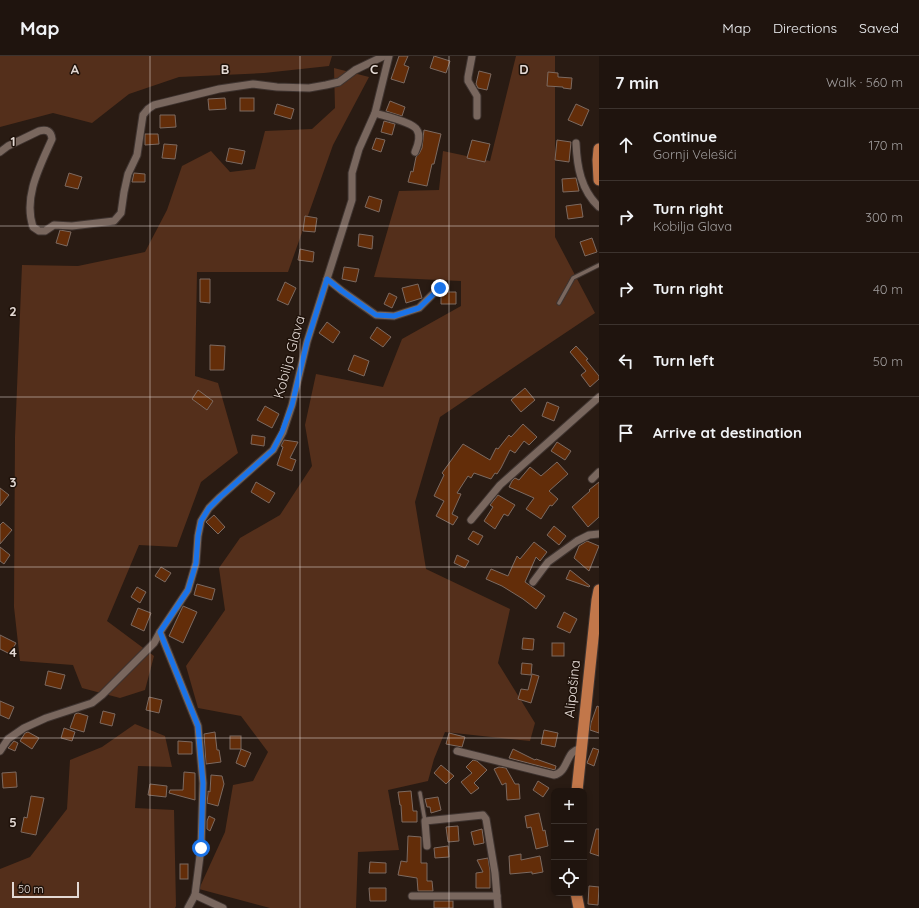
<!DOCTYPE html>
<html lang="en">
<head>
<meta charset="utf-8">
<style>
  :root { --surface:#1f140e; --page:#2c211c; --text:#f1f3f6; --muted:#a19e9e; --line:#3c332e }
  body { margin:0; font-family:Quicksand,sans-serif; background:var(--page); color:var(--text) }
  .controls { position:absolute; right:12px; bottom:12px; display:grid; overflow:hidden; border-radius:8px; box-shadow:0 2px 6px #0003 }
  .controls button { width:36px; height:36px; display:grid; place-items:center; padding:0; border:0; border-bottom:1px solid var(--line); background:var(--surface); color:var(--text); font:20px sans-serif }
  .scale { position:absolute; left:12px; bottom:10px; width:67px; box-sizing:border-box; padding-left:4px; border:2px solid #e3d9d4; border-top:0; font-size:11px; line-height:14px; white-space:nowrap; color:#e3d9d4; -webkit-text-stroke:3px #1f120a; paint-order:stroke }
  .stop { position:absolute; width:12px; height:12px; margin:-9px; border:3px solid #1a73e8; border-radius:50%; background:#fff }
  .stop.end { background:#1a73e8; border-color:#fff; box-shadow:0 1px 4px #0008 }
  .list { margin:0; padding:0; list-style:none }
  h2 { display:flex; justify-content:space-between; align-items:center; height:52px; margin:0; padding:0 16px; font-size:17px }
  h2 small { font-size:13px; font-weight:400; color:var(--muted) }
  .list li { display:grid; grid-template-columns:26px 1fr auto; gap:12px; align-items:center; box-sizing:border-box; height:72px; padding:0 16px; border-top:1px solid var(--line) }
  .list b { display:block; font-size:15px; white-space:nowrap }
  .list p { margin:0; font-size:13px; white-space:nowrap; color:var(--muted) }
  .list em { font-size:13px; font-style:normal; color:var(--muted) }
  .icon { flex:none; width:22px; height:22px; fill:none; stroke:currentColor; stroke-width:2; stroke-linecap:round; stroke-linejoin:round }
  .map { position:relative; flex:none; width:599px; height:852px; overflow:hidden }
  header { display:flex; align-items:center; gap:24px; box-sizing:border-box; height:56px; padding:0 20px; background:var(--surface); border-bottom:1px solid var(--line) }
  header strong { font-size:19px }
  nav { display:flex; gap:22px; margin-inline-start:auto; font-size:14px }
  main { display:flex }
  aside { flex:1; background:var(--surface) }
  .map>svg:first-child { display:block }
  .green { fill:#542f1b }
  .building { fill:#632d09; stroke:#7c6a61 }
  .lines { fill:none; stroke-linecap:round; stroke-linejoin:round }
  .lane-casing { stroke:#3f3430; stroke-width:5.5 }
  .street-casing { stroke:#3f3430; stroke-width:9 }
  .primary-casing { stroke:#3f3430; stroke-width:13 }
  .lane { stroke:#79675e; stroke-width:3.5 }
  .street { stroke:#79675e; stroke-width:7 }
  .primary { stroke:#c2774a; stroke-width:11 }
  .route { stroke:#1a73e8; stroke-width:5 }
  .grid { fill:none; stroke:#e3d9d4; stroke-width:1; stroke-opacity:0.55 }
  .labels { text-anchor:middle; dominant-baseline:central; stroke-width:3; stroke-linejoin:round; paint-order:stroke }
  .street-label { font-size:14px; fill:#e3d9d4; stroke:#1f120a }
  .grid-label { font-size:13px; text-anchor:middle; font-weight:bold; fill:#e3d9d4; stroke:#1f120a; stroke-width:3; stroke-linejoin:round; paint-order:stroke }
</style>
</head>
<body>
<header>
<strong>Map</strong>
<nav><a>Map</a><a>Directions</a><a>Saved</a></nav>
</header>
<main>
<div class="map">
<svg width="599" height="852" viewBox="0 0 599 852">
  <rect width="100%" height="100%" fill="#291b13"/>
  <g class="green">
    <path d="M0,0h332l-3,10 -65,7 -85,4 -50,17 -37,29 -39,-10 -53,14z"/>
    <path d="M516,0h39v181l40,76 -155,104 -25,85 11,67 84,40 -12,54 37,60 -5,18 -85,-9 -11,27 -6,22 -40,9 11,60 -41,2 -2,56h-86l-71,-19 26,-57 8,-47 20,-4 15,-29 -27,-36 -43,-8 -12,-42 39,-56 -6,-42 21,-30 40,-23 32,-49 -7,-41 11,-51 67,13 19,-48 59,-33v-25l-87,-4 25,-86 40,-1 4,-39 47,10z"/>
    <path d="M334,12l35,9 -36,68 -45,127h-91l-2,104 23,7 20,70 -37,29 -24,65 -38,-2 -32,76 47,35 -9,34 -25,8 -38,-10 -9,-23 -53,-4 -6,-54 1,-170 7,-172 56,1 67,-14 22,-42 15,-44 29,-15 19,21 25,-3 10,-38 47,-2 23,-21z"/>
    <path d="M135,668l30,12 7,31 -34,-1 -3,42 39,2 2,96 -1,2h-175v-39l30,-12 37,-48 3,-49 32,-13z"/>
  </g>
  <g class="building">
    <path d="M399,0h9l-4,9 5,2 -5,16 -13,-4z"/>
    <path d="M434,0l16,5 -4,12 -16,-5z"/>
    <path d="M479,15l12,3 -4,16 -9,-2 -2,-4z"/>
    <path d="M548,16l10,1v4l14,1 -1,11 -8,-1v-1l-16,-1z"/>
    <path d="M225,42l1,11 -17,1 -1,-11z"/>
    <rect x="240" y="42" width="14" height="13"/>
    <path d="M390,45l15,6 -3,9 -16,-5z"/>
    <path d="M277,48l17,5 -3,10 -17,-5z"/>
    <path d="M576,48l13,6 -7,16 -14,-6z"/>
    <path d="M160,59h15l1,12 -16,1z"/>
    <path d="M384,65l11,3 -3,11 -11,-3z"/>
    <path d="M424,74l17,4 -7,30h-2l-5,22 -19,-4 3,-11 2,1 3,-15 3,-3 3,-6z"/>
    <path d="M145,78h13l1,10 -14,1z"/>
    <path d="M376,82l9,2 -4,12 -9,-3z"/>
    <path d="M472,84l18,4 -5,18 -18,-4z"/>
    <path d="M557,84l14,2 -2,20 -14,-2z"/>
    <path d="M164,88l13,1 -2,14 -13,-1z"/>
    <path d="M229,92l16,3 -3,13 -16,-3z"/>
    <path d="M69,117l13,4 -4,12 -13,-3z"/>
    <path d="M134,117l11,1v8h-13z"/>
    <path d="M576,122l3,13 -16,1 -1,-13z"/>
    <path d="M369,140l13,4 -3,12 -14,-5z"/>
    <path d="M581,148l2,13 -15,2 -2,-13z"/>
    <path d="M305,160l12,2 -2,14 -12,-1z"/>
    <path d="M60,174l11,2 -4,14 -11,-3z"/>
    <path d="M359,178l14,2 -1,13 -14,-3z"/>
    <path d="M592,182l5,14 -12,4 -5,-14z"/>
    <path d="M300,193l14,3 -1,10 -15,-2z"/>
    <path d="M344,211l15,2 -3,13 -14,-3z"/>
    <path d="M200,223h10v24l-10,-1z"/>
    <path d="M285,226l11,6 -8,17 -11,-5z"/>
    <path d="M418,228l4,14 -16,5 -4,-15z"/>
    <path d="M442,236h14v12h-15v-11z"/>
    <path d="M389,237l8,4 -5,11 -8,-4z"/>
    <path d="M327,266l13,10 -7,11 -14,-10z"/>
    <path d="M377,271l14,10 -8,10 -13,-9z"/>
    <path d="M210,289l15,1 -1,24h-14z"/>
    <path d="M576,290l12,13 -2,1 13,16v3l-9,8 -9,-12 5,-4 -16,-19z"/>
    <path d="M354,299l15,6 -5,15 -16,-6z"/>
    <path d="M525,332l10,12 -14,12 -10,-12z"/>
    <path d="M198,334l15,11 -6,9 -15,-11z"/>
    <path d="M547,346l12,5 -5,14 -12,-5z"/>
    <path d="M265,350l14,8 -7,14 -15,-8z"/>
    <path d="M523,368l14,13 -8,8 -5,-4 -9,12 -5,-3 -9,18 -4,6 -2,-1 -4,6 -17,-6 -3,5 -3,-2 -11,17 4,1 -9,20 6,3 -5,8 -17,-9 8,-15 -10,-5 10,-21 -2,-2 21,-29 27,16 6,-12 2,1 11,-14 2,2z"/>
    <path d="M252,379l13,2 -1,9 -13,-2z"/>
    <path d="M284,384l14,2 -8,16 6,2 -4,11 -15,-6 6,-18 -2,-1z"/>
    <path d="M557,386l14,9 -6,9 -14,-9z"/>
    <path d="M557,406l11,12 -19,17 9,8 -6,7 -2,-1 -9,14 -15,-10 8,-11 -25,-11 3,-6 3,-3 4,2 11,-13 11,9z"/>
    <path d="M256,426l19,11 -6,10 -18,-11z"/>
    <path d="M599,426v35l-11,10 -16,-20 18,-16 -1,-1z"/>
    <path d="M0,432l9,7 -9,11z"/>
    <path d="M498,439l17,10 -7,11 -4,-2 -9,15 -11,-8 9,-14 -3,-2z"/>
    <path d="M214,459l11,12 -7,7 -12,-12z"/>
    <path d="M3,466l9,8 -12,14v-19z"/>
    <path d="M554,470l12,10 -7,9 -12,-10z"/>
    <path d="M473,475l10,5 -5,9 -10,-6z"/>
    <path d="M587,485l12,5 -10,25 -15,-13 5,-12z"/>
    <path d="M534,486l13,10 -7,9 -4,-4 -11,25 20,14 -9,13 -13,-10 -21,-13 -16,-7 5,-10 17,7 9,-20 3,3z"/>
    <path d="M0,491l10,8 -6,9 -4,-3z"/>
    <path d="M457,499l12,6 -4,7 -11,-5z"/>
    <path d="M161,511l10,6 -6,9 -10,-6z"/>
    <path d="M570,514l20,16 -1,1 -23,-8z"/>
    <path d="M197,528l18,5 -3,11 -18,-5z"/>
    <path d="M137,531l9,5 -6,11 -9,-6z"/>
    <path d="M183,550l14,6 -14,31 -14,-7z"/>
    <path d="M138,552l13,5 -7,18 -13,-6z"/>
    <path d="M564,556l13,7 -7,14 -13,-6z"/>
    <path d="M0,579l16,8 -6,11 -10,-5z"/>
    <path d="M523,582l11,1 -1,11 -11,-1z"/>
    <rect x="552" y="587" width="12" height="13"/>
    <path d="M522,607l10,1 -1,11 -10,-1z"/>
    <path d="M48,615l17,4 -4,14 -16,-4z"/>
    <path d="M532,618l7,2 -8,27 -13,-4 3,-10 7,1z"/>
    <path d="M149,641l13,3 -3,13 -13,-3z"/>
    <path d="M0,645l14,6 -5,12 -9,-4z"/>
    <path d="M597,650l2,1v26l-9,-3 1,-7z"/>
    <path d="M103,655l12,3 -3,12 -12,-3z"/>
    <path d="M78,657l10,3 -4,16 -14,-4 5,-14z"/>
    <path d="M64,672l11,4 -3,9 -11,-3z"/>
    <path d="M544,674l14,3 -3,14 -14,-3z"/>
    <path d="M28,676l11,6 -7,11 -12,-8 5,-8z"/>
    <path d="M215,676l2,18h2l2,12 -15,2 -2,-30z"/>
    <path d="M449,677l16,4 -3,10 -16,-3z"/>
    <rect x="230" y="680" width="11" height="13"/>
    <path d="M14,685l4,2 -3,8 -7,-3z"/>
    <path d="M178,685l14,1v12h-14z"/>
    <path d="M593,692l6,2 -5,16 -7,-3z"/>
    <path d="M241,693l10,4 -6,14 -9,-4z"/>
    <path d="M513,693l22,11 1,-1 20,7 -1,4 -46,-12z"/>
    <path d="M473,704l4,1 10,9 -13,13 5,5 -8,6 -10,-12 11,-9 -6,-6z"/>
    <path d="M441,709l13,11 -8,8 -12,-11z"/>
    <path d="M499,711l7,1 9,16h4l1,15 -13,1 -1,-17 -4,2 -8,-16z"/>
    <path d="M16,716l1,15 -14,1 -1,-15z"/>
    <path d="M184,716l11,1v27l-26,-7 1,-3h13z"/>
    <path d="M211,719l11,1 2,8 -6,22 -11,-3 1,-9v-3l2,1z"/>
    <path d="M538,725l11,7 -6,9 -10,-7z"/>
    <path d="M150,728l17,2 -1,11 -18,-2z"/>
    <path d="M411,735l2,20h4v11h-15l-1,-17h-1l-2,-13z"/>
    <path d="M31,740l13,2 -8,37 -15,-3 3,-15 3,1z"/>
    <path d="M438,741l3,13 -10,3 -1,-6h-3l-2,-8z"/>
    <path d="M539,757l4,18 2,-1 3,16 -12,3 -5,-22 -4,1 -2,-12z"/>
    <path d="M209,760l6,3 -5,12 -3,-2v-8z"/>
    <path d="M458,770l1,15 -11,1 -2,-15z"/>
    <path d="M482,773l2,14 -10,2 -3,-13z"/>
    <path d="M596,773h3v27l-9,-3z"/>
    <path d="M408,780l13,1v26h6v18h5l1,10h-15l-1,-13 -19,-3 3,-14 6,1z"/>
    <path d="M448,790l1,11 -14,1 -1,-10z"/>
    <path d="M521,798v6l19,-4 3,16 -11,2v-2l-22,2 -1,-18z"/>
    <path d="M488,802l2,13v17h-14v-15l7,-1 -6,-12z"/>
    <path d="M370,806l16,1v10h-17z"/>
    <rect x="180" y="808" width="8" height="15"/>
    <path d="M589,830l10,1 -1,18 -10,-1z"/>
    <path d="M369,832h17v13h-16z"/>
    <rect x="434" y="845" width="19" height="7"/>
  </g>
  <g class="lines">
    <g class="lane-casing">
      <g id="lane">
        <path d="M559,247l14,-25 26,-13"/>
        <path d="M420,737l5,28"/>
      </g>
    </g>
    <g class="street-casing">
      <g id="street">
        <path d="M472,0l-4,21v4l9,15v20"/>
        <path d="M375,57c9,3 38,9 42,17 4,6 1,15 -2,22"/>
        <path d="M576,87c1,24 5,47 23,64"/>
        <path d="M0,96l8,-6 31,-15c8,-2 12,0 13,8 -12,27 -29,58 -19,88l6,4h6l9,-6 18,1 42,-5 7,-8 3,-21 4,-18 9,-19 6,-40 5,-6 6,-4 65,-16 34,-5 24,3 32,1 17,-3 13,-3 16,-12 29,-14"/>
        <path d="M327,223l15,12 34,24 18,1 25,-8 20,-20"/>
        <path d="M592,423l7,-7"/>
        <path d="M471,464l29,-35 99,-88"/>
        <path d="M533,526l15,-20 29,-21 12,-6 10,-1"/>
        <path d="M160,576l38,94 5,57 -2,65 -6,47 -7,13"/>
        <path d="M0,695l8,-12 16,-11 22,-10 46,-15 10,-8 52,-52 6,-11 28,-42 8,-27 2,-27 3,-15 8,-13 11,-11 53,-47 10,-18 9,-27 15,-63 45,-142v-27l7,-24 16,-36 14,-57"/>
        <path d="M457,695l97,24c11,-2 12,-15 18,-22 2,-2 6,-4 9,-5"/>
        <path d="M427,790l-2,-25 58,-6 3,4 9,54 3,35"/>
        <path d="M195,839l28,13"/>
        <path d="M412,840h85"/>
      </g>
    </g>
    <g class="primary-casing">
      <g id="primary">
        <path d="M599,93l-1,11 1,20"/>
        <path d="M577,735l20,-191 2,-10"/>
        <path d="M576,837l3,15"/>
      </g>
    </g>
    <use href="#lane" class="lane"/>
    <use href="#street" class="street"/>
    <use href="#primary" class="primary"/>
  </g>
  <g class="lines">
    <path class="route" d="M201,792l2,-65 -5,-57 -38,-94 28,-42 8,-27 2,-27 3,-15 8,-13 11,-11 53,-47 9,-18 10,-27 15,-63 20,-63 15,12 34,24 18,1 25,-8 21,-20"/>
  </g>
  <path class="grid" d="M150,0v852M300,0v852M449,0v852M0,170h599M0,341h599M0,511h599M0,682h599"/>
  <g class="labels">
    <g class="street-label">
      <text transform="translate(289 301) rotate(-75)">Kobilja Glava</text>
      <text transform="translate(572 633) rotate(-84)">Alipašina</text>
    </g>
  </g>
  <g class="grid-label">
    <text x="75" y="18">A</text>
    <text x="225" y="18">B</text>
    <text x="374" y="18">C</text>
    <text x="524" y="18">D</text>
    <text x="13" y="90">1</text>
    <text x="13" y="260">2</text>
    <text x="13" y="431">3</text>
    <text x="13" y="601">4</text>
    <text x="13" y="771">5</text>
  </g>
</svg>
<div class="controls">
<button>+</button>
<button>−</button>
<button><svg class="icon" aria-label="locate" viewBox="0 0 24 24"><circle cx="12" cy="12" r="6"/><path d="M12 2v4M12 18v4M2 12h4M18 12h4"/></svg></button>
</div>
<div class="scale">50 m</div>
<div class="stop" style="left:201px;top:792px"></div>
<div class="stop end" style="left:440px;top:232px"></div>
</div>
<aside>
<h2>7 min<small>Walk · 560 m</small></h2>
<ul class="list">
<li><svg class="icon" aria-label="ahead" viewBox="0 0 24 24"><path d="M12 20V5M6 11l6-6 6 6"/></svg><div><b>Continue</b><p>Gornji Velešići</p></div><em>170 m</em></li>
<li><svg class="icon" aria-label="right" viewBox="0 0 24 24"><path d="M7 20v-9h11M14 6l5 5-5 5"/></svg><div><b>Turn right</b><p>Kobilja Glava</p></div><em>300 m</em></li>
<li><svg class="icon" aria-label="right" viewBox="0 0 24 24"><path d="M7 20v-9h11M14 6l5 5-5 5"/></svg><div><b>Turn right</b></div><em>40 m</em></li>
<li><svg class="icon" aria-label="left" viewBox="0 0 24 24"><path d="M17 20v-9H6M10 6l-5 5 5 5"/></svg><div><b>Turn left</b></div><em>50 m</em></li>
<li><svg class="icon" aria-label="arrive" viewBox="0 0 24 24"><path d="M6 21V4h12l-3 4 3 4H6"/></svg><div><b>Arrive at destination</b></div></li>
</ul>
</aside>
</main>
</body>
</html>
